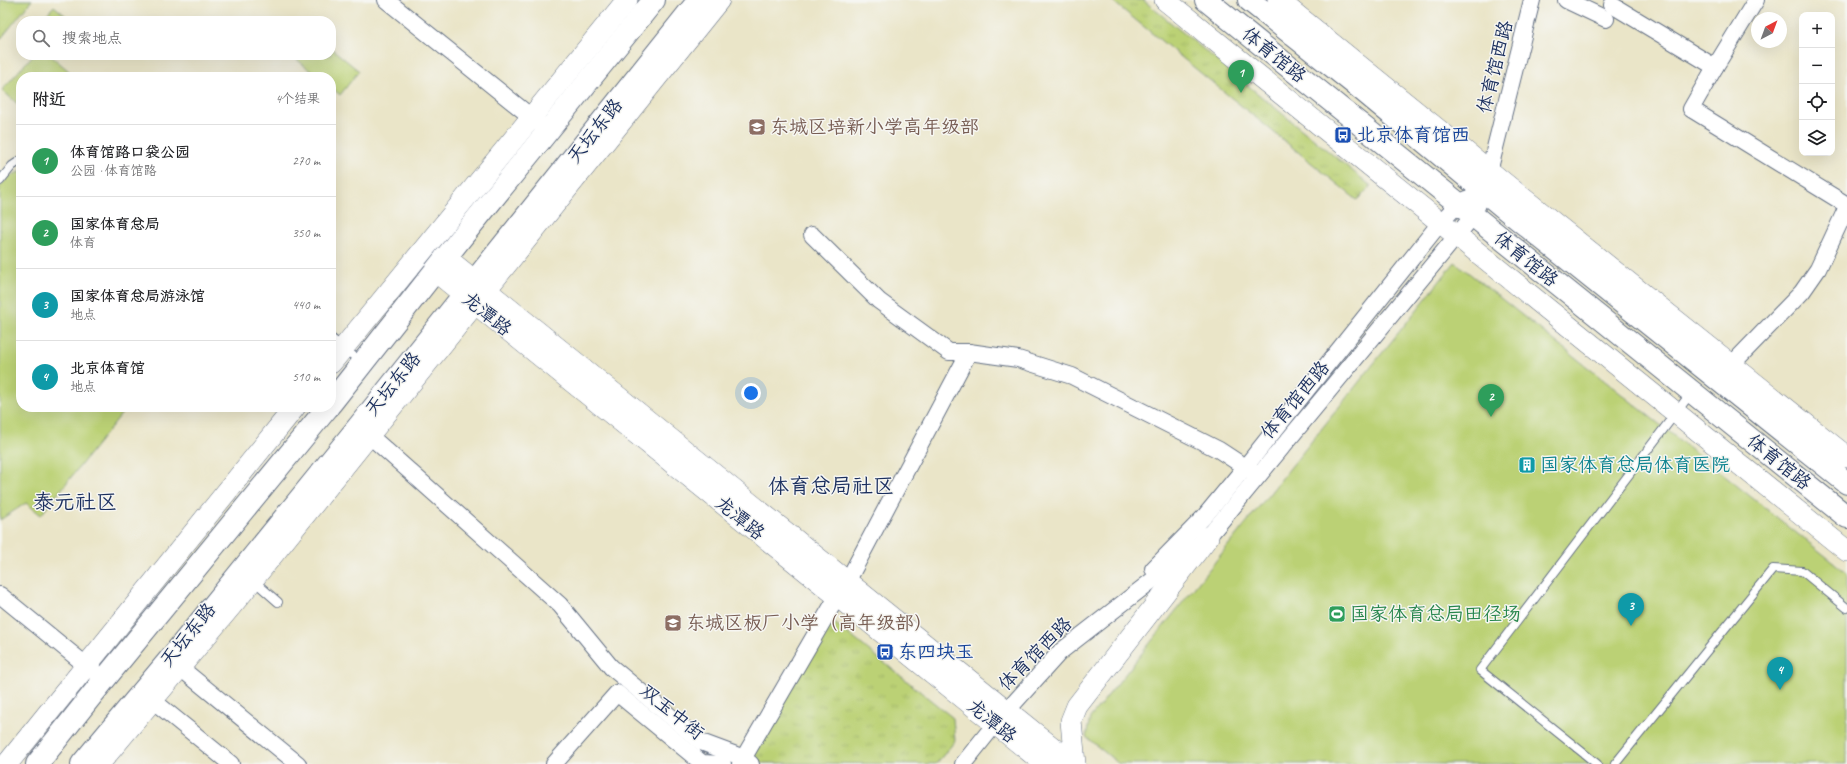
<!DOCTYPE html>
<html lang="zh">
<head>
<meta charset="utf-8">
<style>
  :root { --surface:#fff; --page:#f2f2f2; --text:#202124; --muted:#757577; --line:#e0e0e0; --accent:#d93025 }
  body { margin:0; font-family:Caveat,"LXGW WenKai TC",sans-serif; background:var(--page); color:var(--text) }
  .controls { position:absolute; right:12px; top:12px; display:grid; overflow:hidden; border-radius:8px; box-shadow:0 4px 16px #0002 }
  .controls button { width:36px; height:36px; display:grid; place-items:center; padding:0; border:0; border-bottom:1px solid var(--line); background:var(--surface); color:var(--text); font:20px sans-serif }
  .compass { position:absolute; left:1751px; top:12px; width:36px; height:36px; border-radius:50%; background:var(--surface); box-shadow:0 4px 16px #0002; rotate:41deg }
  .you { position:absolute; left:751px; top:393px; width:14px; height:14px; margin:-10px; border:3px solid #fff; border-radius:50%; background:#1a73e8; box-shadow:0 0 0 6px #1a73e833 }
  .badge { display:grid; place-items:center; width:26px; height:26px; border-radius:50%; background:var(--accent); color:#fff; font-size:13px; font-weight:700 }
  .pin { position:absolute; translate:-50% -33px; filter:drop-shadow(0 1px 2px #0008) }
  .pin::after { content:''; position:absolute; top:21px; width:14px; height:12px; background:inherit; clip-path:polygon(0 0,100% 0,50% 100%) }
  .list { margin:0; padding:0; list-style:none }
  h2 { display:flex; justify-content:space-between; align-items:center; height:52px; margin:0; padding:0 16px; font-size:17px }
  h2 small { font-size:13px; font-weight:400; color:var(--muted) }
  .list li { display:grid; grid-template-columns:26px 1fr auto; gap:12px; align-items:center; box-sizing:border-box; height:72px; padding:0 16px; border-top:1px solid var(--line) }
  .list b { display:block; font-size:15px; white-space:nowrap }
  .list p { margin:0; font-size:13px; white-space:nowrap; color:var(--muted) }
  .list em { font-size:13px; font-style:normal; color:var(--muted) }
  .icon { flex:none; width:22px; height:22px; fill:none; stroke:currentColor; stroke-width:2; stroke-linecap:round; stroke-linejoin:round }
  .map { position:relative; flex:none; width:1847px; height:764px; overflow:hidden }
  .search { position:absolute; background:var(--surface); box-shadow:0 4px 16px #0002; left:16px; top:16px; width:320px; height:44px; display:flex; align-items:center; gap:10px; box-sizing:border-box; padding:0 14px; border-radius:16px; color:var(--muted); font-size:15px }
  .panel { position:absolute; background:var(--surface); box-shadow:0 4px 16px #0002; left:16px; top:72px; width:320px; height:340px; border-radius:16px }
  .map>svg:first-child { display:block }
  .grass { fill:url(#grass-tufts); stroke:#6b806a }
  .pitch { fill:#bbd175; stroke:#6b806a }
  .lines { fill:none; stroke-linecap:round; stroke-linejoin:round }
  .service-casing { stroke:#636f83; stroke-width:10 }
  .minor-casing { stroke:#636f83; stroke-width:18 }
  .tertiary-casing { stroke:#636f83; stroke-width:22 }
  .secondary-casing { stroke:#636f83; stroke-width:24 }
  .primary-casing { stroke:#636f83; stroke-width:24 }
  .service { stroke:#fff; stroke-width:8 }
  .minor { stroke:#fff; stroke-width:16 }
  .tertiary { stroke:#fff; stroke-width:21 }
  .secondary { stroke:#fff; stroke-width:22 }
  .primary { stroke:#fff; stroke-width:22 }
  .labels { text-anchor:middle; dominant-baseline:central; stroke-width:3; stroke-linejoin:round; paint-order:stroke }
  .street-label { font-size:19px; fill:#1b2f5e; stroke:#f6f6f2 }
  .education-label { font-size:19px; fill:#785e54; stroke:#f6f6f2; text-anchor:start }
  .transit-label { font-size:19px; fill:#164399; stroke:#f6f6f2; text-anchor:start }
  .culture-label { font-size:19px; fill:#0d838f; stroke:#f6f6f2; text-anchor:start }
  .leisure-label { font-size:19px; fill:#27864d; stroke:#f6f6f2; text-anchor:start }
  .quarter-label { font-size:21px; fill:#1b2f5e; stroke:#f6f6f2 }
</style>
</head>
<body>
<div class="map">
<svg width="1847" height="764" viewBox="0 0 1847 764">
  <defs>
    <pattern id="grass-tufts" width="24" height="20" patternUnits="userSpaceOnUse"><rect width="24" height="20" fill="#bbd175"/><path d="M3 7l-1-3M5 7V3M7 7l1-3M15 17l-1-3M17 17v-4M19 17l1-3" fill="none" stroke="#a0b468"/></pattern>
  </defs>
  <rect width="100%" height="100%" fill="#f6f6f2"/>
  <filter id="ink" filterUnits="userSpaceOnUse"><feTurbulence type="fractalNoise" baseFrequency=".025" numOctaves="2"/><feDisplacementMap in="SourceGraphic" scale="8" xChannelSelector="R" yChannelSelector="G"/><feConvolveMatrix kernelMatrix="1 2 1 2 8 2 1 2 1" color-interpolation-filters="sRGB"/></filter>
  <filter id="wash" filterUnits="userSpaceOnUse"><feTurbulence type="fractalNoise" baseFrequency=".012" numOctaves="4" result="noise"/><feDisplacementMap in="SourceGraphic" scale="16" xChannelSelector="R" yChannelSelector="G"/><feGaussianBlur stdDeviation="0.9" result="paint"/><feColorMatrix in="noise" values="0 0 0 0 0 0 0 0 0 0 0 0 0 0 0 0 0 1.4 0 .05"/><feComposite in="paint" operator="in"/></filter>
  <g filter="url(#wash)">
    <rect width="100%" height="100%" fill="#eae5c8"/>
    <g class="grass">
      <path d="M1111,0h32l228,186 -14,14z"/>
      <path d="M831,620l122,98 2,23 -19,23 -179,-1 -4,-9z"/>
    </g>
    <g class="pitch">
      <path d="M0,0h32l-32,40z"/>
      <path d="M54,6l18,15h-31z"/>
      <path d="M331,48l28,23 -19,24 -9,-8v-10h-13l-23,-19 2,-3h34z"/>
      <path d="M33,55h17l26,22h-55v30l-19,-17z"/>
      <path d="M21,171v236h106l-86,108 -15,-12 -26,17v-333l8,-10z"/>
      <path d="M1455,262l392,311v191h-728l-33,-27 4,-19z"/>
    </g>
  </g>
  <g filter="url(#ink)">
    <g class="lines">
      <g class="service-casing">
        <g id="service">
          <path d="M0,181l12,-15 9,-6"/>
          <path d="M331,338l30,24"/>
          <path d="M253,580l25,22"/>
          <path d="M1597,764l-117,-94 211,-277"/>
          <path d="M1615,764l158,-195 29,2 45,37"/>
        </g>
      </g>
      <g class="minor-casing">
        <g id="minor">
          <path d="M386,0l154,124"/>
          <path d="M1566,0l40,19"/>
          <path d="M1756,0l-41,67 -24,42 156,96"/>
          <path d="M1612,5l103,62"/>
          <path d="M812,235l67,66 70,51h20l49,7 54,17 147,74 35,23"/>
          <path d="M1726,374l11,-15 65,-67 16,-23 29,-62"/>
          <path d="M361,428l199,177 51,62 90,75 43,16 7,6"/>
          <path d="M1153,569l51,-52 42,-51 194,-243 18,-19 9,-5"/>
          <path d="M847,582l122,-230"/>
          <path d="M0,595l104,85"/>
          <path d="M172,661l126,103"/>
          <path d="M145,694l86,70"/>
          <path d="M554,764l63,-71 85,70 21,1"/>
          <path d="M740,764l97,-167"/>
          <path d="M963,764l32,-40 65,-72 148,-115 265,-321 11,-26 5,-18 43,-172"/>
        </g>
      </g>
      <g class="tertiary-casing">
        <g id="tertiary">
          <path d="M1165,0l682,551"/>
          <path d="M1278,0l241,195 328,262"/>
          <path d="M445,257l628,507"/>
          <path d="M435,271l610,493"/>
          <path d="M331,363l296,-363"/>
          <path d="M7,764l288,-357"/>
          <path d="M99,764l144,-172 476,-592"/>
          <path d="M1075,764l-4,-43 6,-15 131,-169"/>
        </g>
      </g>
      <g class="secondary-casing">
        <g id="secondary">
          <path d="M1206,0l641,517"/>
          <path d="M1249,0l112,89 147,122 339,272"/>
        </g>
      </g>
      <g class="primary-casing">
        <g id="primary">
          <path d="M331,403l130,-165 193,-238"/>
          <path d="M37,764l67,-84 224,-273"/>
          <path d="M82,764l88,-105 189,-233 340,-426"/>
        </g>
      </g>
      <use href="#service" class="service"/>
      <use href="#minor" class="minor"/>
      <use href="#tertiary" class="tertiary"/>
      <use href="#secondary" class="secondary"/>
      <use href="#primary" class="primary"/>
    </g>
  </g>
  <defs>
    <g id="school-square" transform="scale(0.9)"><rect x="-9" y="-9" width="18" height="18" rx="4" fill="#8d6e63" stroke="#f6f6f2"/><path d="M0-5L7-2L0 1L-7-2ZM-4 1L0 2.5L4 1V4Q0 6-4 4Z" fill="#fff"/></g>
    <g id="bus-square" transform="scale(0.9)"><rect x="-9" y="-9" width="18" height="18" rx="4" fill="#1a4fb4" stroke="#f6f6f2"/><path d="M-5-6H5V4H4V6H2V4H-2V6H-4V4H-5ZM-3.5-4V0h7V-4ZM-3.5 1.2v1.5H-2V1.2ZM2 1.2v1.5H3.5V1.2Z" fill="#fff"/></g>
    <g id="building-square" transform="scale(0.9)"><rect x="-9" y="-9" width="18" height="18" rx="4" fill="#0f9aa8" stroke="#f6f6f2"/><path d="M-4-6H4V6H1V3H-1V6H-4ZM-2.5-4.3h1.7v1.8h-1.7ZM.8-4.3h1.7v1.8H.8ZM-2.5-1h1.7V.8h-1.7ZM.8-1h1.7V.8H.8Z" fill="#fff"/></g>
    <g id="stadium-square" transform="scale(0.9)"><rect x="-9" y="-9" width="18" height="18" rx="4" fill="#2e9e5b" stroke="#f6f6f2"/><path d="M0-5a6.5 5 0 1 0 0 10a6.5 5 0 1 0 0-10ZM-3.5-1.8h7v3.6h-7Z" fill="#fff"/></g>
  </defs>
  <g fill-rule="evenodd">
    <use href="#school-square" x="757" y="127"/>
    <use href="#bus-square" x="1343" y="135"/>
    <use href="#building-square" x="1527" y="465"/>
    <use href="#stadium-square" x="1337" y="614"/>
    <use href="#school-square" x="673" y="623"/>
    <use href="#bus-square" x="885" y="652"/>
  </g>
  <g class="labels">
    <g class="street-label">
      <text transform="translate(1274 55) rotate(39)">体育馆路</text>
      <text transform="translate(1495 67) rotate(-76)">体育馆西路</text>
      <text transform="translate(595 131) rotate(-52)">天坛东路</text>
      <text transform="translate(1526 259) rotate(39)">体育馆路</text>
      <text transform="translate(487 314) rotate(39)">龙潭路</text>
      <text transform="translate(393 384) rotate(-51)">天坛东路</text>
      <text transform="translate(1295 400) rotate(-50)">体育馆西路</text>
      <text transform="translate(1779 462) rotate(39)">体育馆路</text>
      <text transform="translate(740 518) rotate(39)">龙潭路</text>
      <text transform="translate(188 635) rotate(-51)">天坛东路</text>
      <text transform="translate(1035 654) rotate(-45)">体育馆西路</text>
      <text transform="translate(672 712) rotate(39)">双玉中街</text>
      <text transform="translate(992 721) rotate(39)">龙潭路</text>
    </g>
    <g class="education-label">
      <text x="770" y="127">东城区培新小学高年级部</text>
      <text x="686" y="623">东城区板厂小学（高年级部）</text>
    </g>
    <g class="transit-label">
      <text x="1356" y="135">北京体育馆西</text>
      <text x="898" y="652">东四块玉</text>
    </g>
    <g class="culture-label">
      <text x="1540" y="465">国家体育总局体育医院</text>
    </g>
    <g class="leisure-label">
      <text x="1350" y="614">国家体育总局田径场</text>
    </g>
    <g class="quarter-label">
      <text x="831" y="486">体育总局社区</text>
      <text x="75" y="502">泰元社区</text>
    </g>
  </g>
</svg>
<div class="controls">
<button>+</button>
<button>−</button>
<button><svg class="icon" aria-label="locate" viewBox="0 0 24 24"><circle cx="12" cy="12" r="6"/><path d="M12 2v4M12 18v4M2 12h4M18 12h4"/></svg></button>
<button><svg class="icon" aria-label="layers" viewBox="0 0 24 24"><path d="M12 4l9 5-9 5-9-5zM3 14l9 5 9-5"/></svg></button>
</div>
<svg class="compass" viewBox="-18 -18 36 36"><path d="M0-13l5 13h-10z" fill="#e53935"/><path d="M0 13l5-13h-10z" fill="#757577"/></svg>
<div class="you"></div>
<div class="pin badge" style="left:1241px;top:93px;background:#2e9e5b">1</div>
<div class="pin badge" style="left:1491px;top:417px;background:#2e9e5b">2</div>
<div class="pin badge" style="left:1631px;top:626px;background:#0f9aa8">3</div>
<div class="pin badge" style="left:1780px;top:690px;background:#0f9aa8">4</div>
<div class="search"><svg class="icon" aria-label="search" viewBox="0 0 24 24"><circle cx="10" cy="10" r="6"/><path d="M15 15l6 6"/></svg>搜索地点</div>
<section class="panel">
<h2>附近<small>4个结果</small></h2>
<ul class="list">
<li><span class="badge" style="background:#2e9e5b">1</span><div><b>体育馆路口袋公园</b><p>公园 · 体育馆路</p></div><em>270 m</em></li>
<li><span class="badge" style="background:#2e9e5b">2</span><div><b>国家体育总局</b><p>体育</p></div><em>350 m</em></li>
<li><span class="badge" style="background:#0f9aa8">3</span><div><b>国家体育总局游泳馆</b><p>地点</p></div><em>440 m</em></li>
<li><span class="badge" style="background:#0f9aa8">4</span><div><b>北京体育馆</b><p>地点</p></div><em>510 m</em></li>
</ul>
</section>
</div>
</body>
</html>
